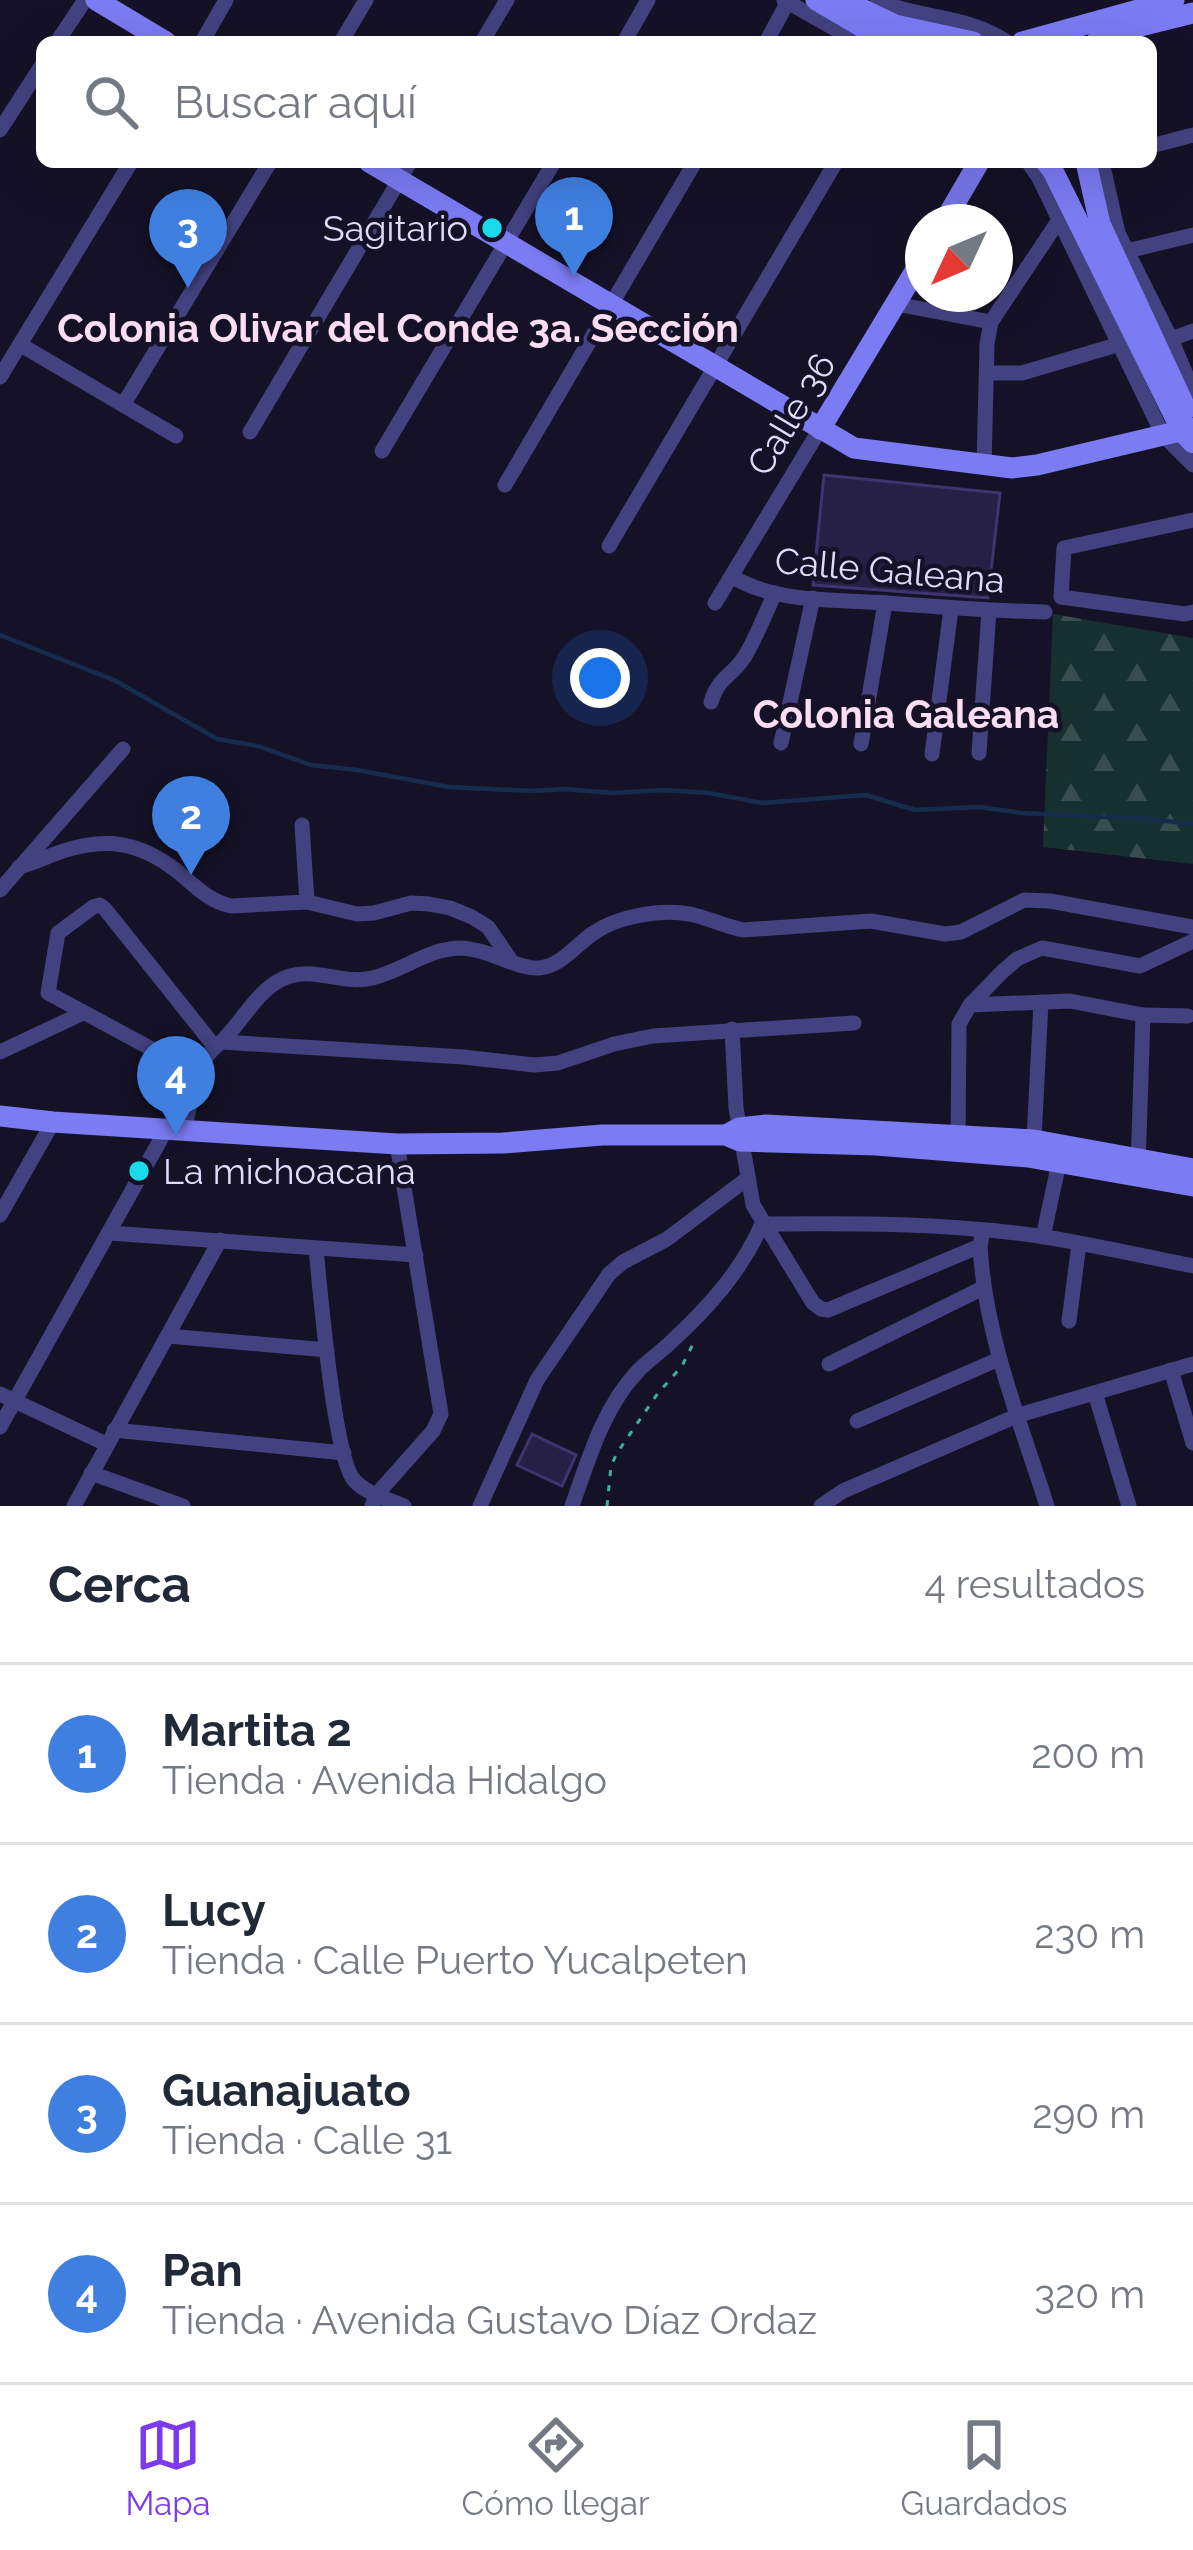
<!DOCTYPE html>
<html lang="es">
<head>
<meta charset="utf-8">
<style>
  :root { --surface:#fff; --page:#f2f2f3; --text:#1f2937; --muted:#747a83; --line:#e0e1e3; --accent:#7c3aed }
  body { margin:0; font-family:Raleway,sans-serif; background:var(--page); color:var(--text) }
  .compass { position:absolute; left:905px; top:204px; width:108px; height:108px; border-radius:50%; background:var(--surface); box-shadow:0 12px 48px #0002; rotate:226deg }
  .you { position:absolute; left:600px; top:678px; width:42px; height:42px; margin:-30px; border:9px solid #fff; border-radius:50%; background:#1a73e8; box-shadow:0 0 0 18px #1a73e833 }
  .badge { display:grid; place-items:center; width:78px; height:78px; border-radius:50%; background:var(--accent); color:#fff; font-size:39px; font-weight:700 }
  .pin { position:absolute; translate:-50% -99px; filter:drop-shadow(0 3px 6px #0008) }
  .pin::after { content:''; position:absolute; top:63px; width:42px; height:36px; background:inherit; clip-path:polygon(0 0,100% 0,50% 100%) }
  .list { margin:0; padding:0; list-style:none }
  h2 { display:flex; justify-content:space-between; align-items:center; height:156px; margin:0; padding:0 48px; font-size:51px }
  h2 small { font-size:39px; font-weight:400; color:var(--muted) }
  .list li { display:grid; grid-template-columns:78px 1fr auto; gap:36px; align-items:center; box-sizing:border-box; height:180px; padding:0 48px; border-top:3px solid var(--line) }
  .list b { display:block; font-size:45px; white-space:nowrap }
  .list p { margin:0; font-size:39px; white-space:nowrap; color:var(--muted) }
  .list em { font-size:39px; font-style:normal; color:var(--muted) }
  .icon { flex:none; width:66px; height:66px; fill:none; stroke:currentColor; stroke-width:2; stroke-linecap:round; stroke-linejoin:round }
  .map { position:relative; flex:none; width:1193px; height:1506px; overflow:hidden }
  .search { position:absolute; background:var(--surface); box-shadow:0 12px 48px #0002; left:36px; right:36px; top:36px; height:132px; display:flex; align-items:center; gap:30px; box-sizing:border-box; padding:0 42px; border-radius:18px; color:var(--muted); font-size:45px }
  .sheet { height:876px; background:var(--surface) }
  nav { display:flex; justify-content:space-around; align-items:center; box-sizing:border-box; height:168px; border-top:3px solid var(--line); background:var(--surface); font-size:33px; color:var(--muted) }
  nav a { display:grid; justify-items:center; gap:6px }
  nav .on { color:var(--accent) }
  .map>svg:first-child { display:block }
  .forest { fill:url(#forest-firs) }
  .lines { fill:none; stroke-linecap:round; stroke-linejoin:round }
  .stream { stroke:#162c4d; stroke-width:4.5 }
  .building { fill:#272046; stroke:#3f3470; stroke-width:3 }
  .path { stroke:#3bb0a6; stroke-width:3; stroke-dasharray:6 9; stroke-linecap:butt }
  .street { stroke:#434281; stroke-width:15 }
  .secondary { stroke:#7b7bf3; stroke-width:21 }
  .poi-dot { fill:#19daea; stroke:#151227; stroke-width:4.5 }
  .labels { text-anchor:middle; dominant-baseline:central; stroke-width:9; stroke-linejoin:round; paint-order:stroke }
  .poi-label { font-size:36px; fill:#dedbfc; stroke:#151227; text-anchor:end }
  .street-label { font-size:36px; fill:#dedbfc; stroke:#151227 }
  .neighbourhood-label { font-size:39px; font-weight:bold; fill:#fcddf1; stroke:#151227 }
</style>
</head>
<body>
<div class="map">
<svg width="1193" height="1506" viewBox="0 0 1193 1506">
  <defs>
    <pattern id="forest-firs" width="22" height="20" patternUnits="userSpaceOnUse" patternTransform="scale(3)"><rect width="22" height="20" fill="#16302f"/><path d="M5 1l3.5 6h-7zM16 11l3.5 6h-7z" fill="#374d4e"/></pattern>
  </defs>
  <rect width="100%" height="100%" fill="#151227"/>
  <path class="forest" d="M1053,614l140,24v226l-150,-17z"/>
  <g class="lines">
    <path class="stream" d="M0,635l116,46 101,58 41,7 53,19 46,5 92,17 83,4 32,-2 49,4 50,-3 46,3 53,10 104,-8 49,15 64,-3 42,6 127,6 45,5"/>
  </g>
  <g class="building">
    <path d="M824,475l176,18 -12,105 -175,-13z"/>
    <path d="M532,1434l44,21 -14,31 -45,-21z"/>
  </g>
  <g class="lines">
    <path class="path" d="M607,1506l4,-40 6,-13 41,-60 24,-27 12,-24"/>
    <g class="street">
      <path d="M784,0l74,42"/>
      <path d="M877,0c42,19 91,15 130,42"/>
      <path d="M57,42l28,-42"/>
      <path d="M202,42l24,-42"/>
      <path d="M341,42l25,-42"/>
      <path d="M482,42l25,-42"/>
      <path d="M624,42l24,-42"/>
      <path d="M766,42l23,-42"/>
      <path d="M0,130l42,-65"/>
      <path d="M1151,146l42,-11"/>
      <path d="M1028,162l11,16 124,257 30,30"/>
      <path d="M1102,162l16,71 53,106 22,52"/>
      <path d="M1127,251l66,-16"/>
      <path d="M896,304l95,18"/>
      <path d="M1162,342l31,-11"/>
      <path d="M21,345l155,91"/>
      <path d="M987,373h35l98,-29"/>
      <path d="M0,377l131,-215"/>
      <path d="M123,405l147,-243"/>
      <path d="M250,432l160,-270"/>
      <path d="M382,451l172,-289"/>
      <path d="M984,466l3,-122 4,-22 68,-102"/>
      <path d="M505,485l190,-323"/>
      <path d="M1193,520l-129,28 -3,49 124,17 8,-2"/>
      <path d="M609,546l227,-384"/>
      <path d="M733,577c45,27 104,22 154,26 53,4 105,8 158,9"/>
      <path d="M715,603l105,-174"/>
      <path d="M711,702c8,-26 21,-25 34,-46 12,-20 20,-42 30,-63"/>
      <path d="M781,743l32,-145"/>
      <path d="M861,744l24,-141"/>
      <path d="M979,753l10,-142"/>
      <path d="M932,754l19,-145"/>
      <path d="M302,825l5,77"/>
      <path d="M19,867c16,-4 29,-11 44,-16 44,-14 76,-9 114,20 17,14 31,30 54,35l76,-4 50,12 17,-1 37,-10 18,1 21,4 22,9 16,10 22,32"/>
      <path d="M0,890l123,-141"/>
      <path d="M970,1005l100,-4 73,14 45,1"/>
      <path d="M732,1029l4,79 17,97 60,98 8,6 7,1 152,-64 3,-16"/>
      <path d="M222,1042l241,15 71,8 24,-2 56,-19 39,-8 201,-13"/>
      <path d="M0,1052l83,-39"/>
      <path d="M200,1075l-152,-82 10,-60 35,-26 7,-2 5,4 110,138"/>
      <path d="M184,1129c6,-22 10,-51 21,-70 5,-8 13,-14 19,-20 21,-21 36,-54 66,-63 27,-8 56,9 82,2 30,-7 56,-29 87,-30 28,0 60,22 80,20 22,-2 36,-22 53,-34 25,-18 68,-25 98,-20 18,4 34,12 53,16l128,-9 74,13 16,-2 63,-32 26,1 143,26"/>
      <path d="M958,1143l1,-119 11,-19 32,-33 15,-13 25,-11 98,18 53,-25"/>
      <path d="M1031,1149l3,-9 7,-138"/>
      <path d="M1138,1168l5,-153"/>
      <path d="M0,1215l53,-93"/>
      <path d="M762,1224c93,-1 185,-1 277,12 51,8 103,20 154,30"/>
      <path d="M109,1233l307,22"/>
      <path d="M1043,1237l17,-79"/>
      <path d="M980,1246c5,90 40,175 67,260"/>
      <path d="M316,1249c4,39 18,209 38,231 12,14 34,19 50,26"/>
      <path d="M1069,1321l10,-77"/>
      <path d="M168,1336l159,14"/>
      <path d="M829,1364l154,-76"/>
      <path d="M1171,1370l22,73"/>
      <path d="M1095,1393l34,113"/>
      <path d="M0,1394l106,50"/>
      <path d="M857,1421l142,-62"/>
      <path d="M0,1427l167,-299"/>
      <path d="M114,1430l230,23"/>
      <path d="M91,1473l92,33"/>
      <path d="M74,1506l146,-266"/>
      <path d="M372,1506l5,-12 56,-63 8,-17 -44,-270"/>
      <path d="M480,1506l57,-126 72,-106 14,-12 44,-23 81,-61"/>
      <path d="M572,1506c16,-45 31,-98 65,-134 10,-11 24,-20 35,-31 37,-34 70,-71 90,-117"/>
      <path d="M821,1506l22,-15 176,-76 174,-51"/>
    </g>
    <g class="secondary">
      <path d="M96,0l70,42"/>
      <path d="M816,0l72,42"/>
      <path d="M843,0l52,25 78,17"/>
      <path d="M1022,42l152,-42"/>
      <path d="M1096,42l20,-10 77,-19"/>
      <path d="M369,162l485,286 158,20 25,-3 156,-37"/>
      <path d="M1046,162l7,9 129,260 11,12"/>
      <path d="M1086,162l14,62 86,185"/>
      <path d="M944,222l35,-60"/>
      <path d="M820,429l103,-171"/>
      <path d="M0,1116l53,6 344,22 106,-1 99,-8h124l14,6 136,4 152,12 165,29"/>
      <path d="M726,1135l13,-7 27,-3 268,15 159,29"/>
    </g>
  </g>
  <g class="poi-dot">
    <circle cx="492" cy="228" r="12"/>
    <circle cx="139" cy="1171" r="12"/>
  </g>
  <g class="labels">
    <g class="poi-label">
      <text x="468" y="228">Sagitario</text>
      <text x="163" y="1171" text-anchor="start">La michoacana</text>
    </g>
    <g class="street-label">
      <text transform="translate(791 414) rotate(-59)">Calle 36</text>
      <text transform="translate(890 570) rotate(5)">Calle Galeana</text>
    </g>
    <g class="neighbourhood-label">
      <text x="398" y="328">Colonia Olivar del Conde 3a. Sección</text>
      <text x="906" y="714">Colonia Galeana</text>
    </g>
  </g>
</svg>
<svg class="compass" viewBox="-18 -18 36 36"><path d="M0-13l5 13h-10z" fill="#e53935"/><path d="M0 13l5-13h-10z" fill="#747a83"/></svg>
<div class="you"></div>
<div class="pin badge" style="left:574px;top:276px;background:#3f7fe0">1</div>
<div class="pin badge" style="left:191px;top:875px;background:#3f7fe0">2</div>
<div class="pin badge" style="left:188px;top:288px;background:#3f7fe0">3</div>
<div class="pin badge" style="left:176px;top:1135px;background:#3f7fe0">4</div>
<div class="search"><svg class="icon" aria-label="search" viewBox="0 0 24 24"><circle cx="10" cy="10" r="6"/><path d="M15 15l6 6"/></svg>Buscar aquí</div>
</div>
<section class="sheet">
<h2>Cerca<small>4 resultados</small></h2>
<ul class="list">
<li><span class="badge" style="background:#3f7fe0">1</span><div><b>Martita 2</b><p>Tienda · Avenida Hidalgo</p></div><em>200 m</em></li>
<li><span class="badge" style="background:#3f7fe0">2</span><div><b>Lucy</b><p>Tienda · Calle Puerto Yucalpeten</p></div><em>230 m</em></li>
<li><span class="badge" style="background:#3f7fe0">3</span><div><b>Guanajuato</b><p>Tienda · Calle 31</p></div><em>290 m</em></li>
<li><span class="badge" style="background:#3f7fe0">4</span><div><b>Pan</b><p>Tienda · Avenida Gustavo Díaz Ordaz</p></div><em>320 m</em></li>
</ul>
</section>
<nav>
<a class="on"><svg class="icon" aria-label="map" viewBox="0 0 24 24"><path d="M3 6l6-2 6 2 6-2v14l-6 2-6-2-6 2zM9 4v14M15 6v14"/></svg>Mapa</a>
<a><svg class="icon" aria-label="directions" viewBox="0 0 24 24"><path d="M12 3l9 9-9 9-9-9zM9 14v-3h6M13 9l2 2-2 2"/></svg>Cómo llegar</a>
<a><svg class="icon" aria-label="saved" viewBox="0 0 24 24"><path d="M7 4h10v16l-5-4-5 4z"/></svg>Guardados</a>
</nav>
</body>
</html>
